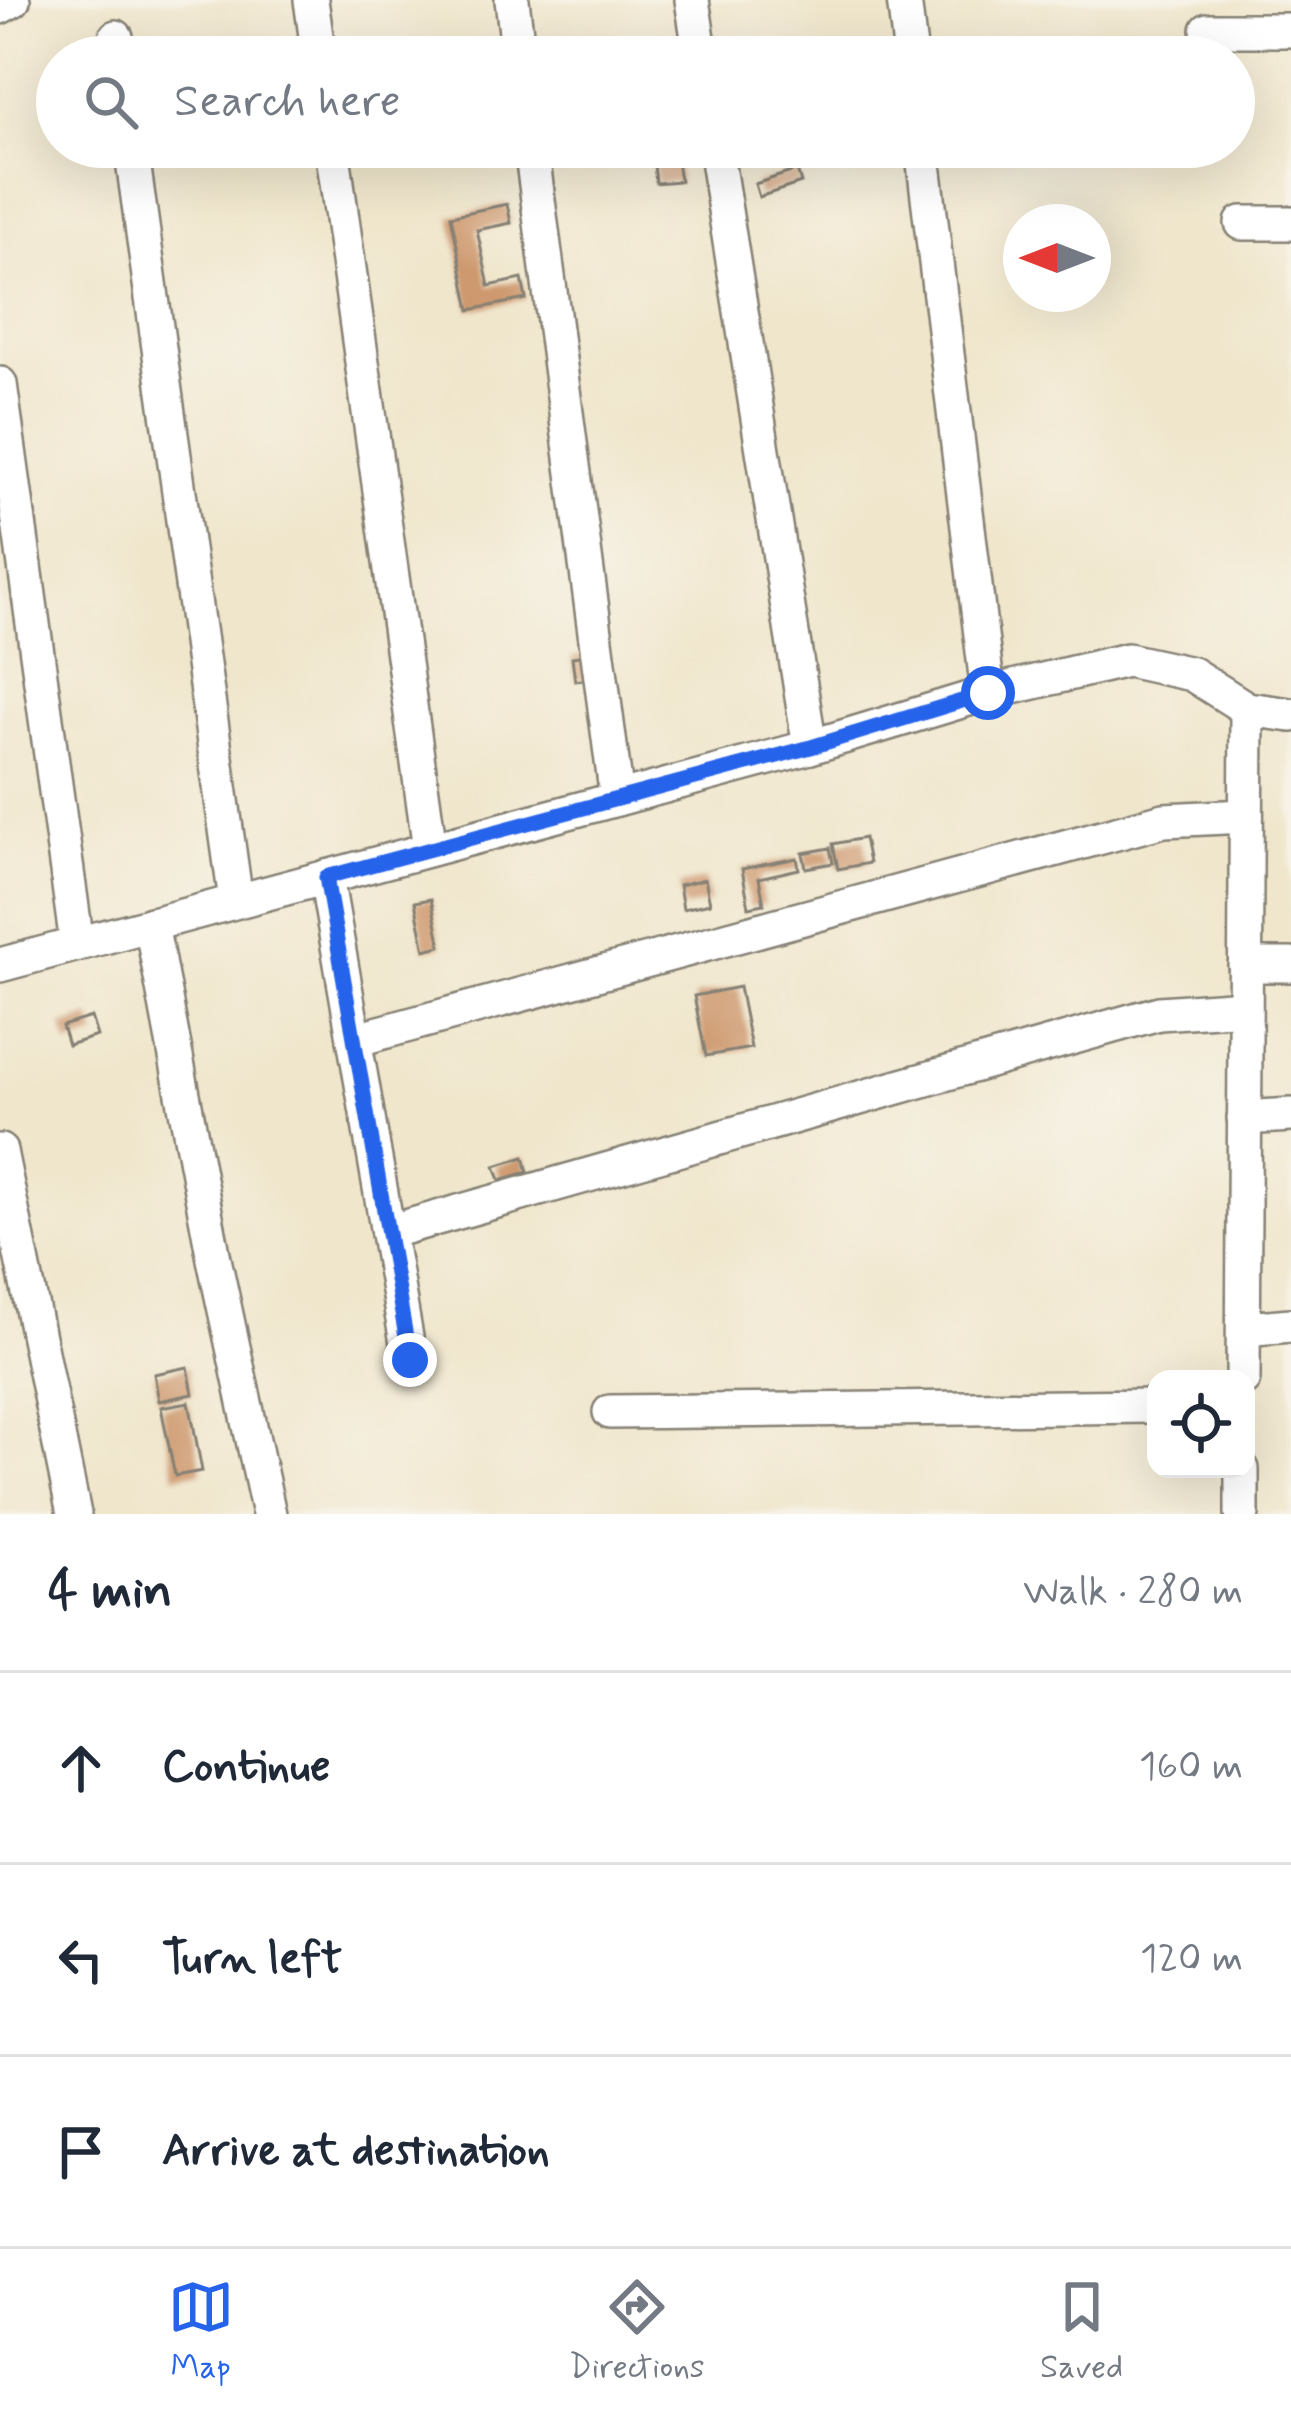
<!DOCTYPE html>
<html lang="en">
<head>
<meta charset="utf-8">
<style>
  :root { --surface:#fff; --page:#f2f2f3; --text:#1f2937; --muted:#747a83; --line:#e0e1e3; --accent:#2563eb }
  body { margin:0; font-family:Mynerve,sans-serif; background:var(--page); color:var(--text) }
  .controls { position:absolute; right:36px; bottom:36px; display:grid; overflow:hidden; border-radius:24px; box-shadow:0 12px 48px #0002 }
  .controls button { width:108px; height:108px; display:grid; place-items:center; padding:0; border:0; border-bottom:3px solid var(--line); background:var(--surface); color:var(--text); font:60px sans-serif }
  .compass { position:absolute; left:1003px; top:204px; width:108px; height:108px; border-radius:50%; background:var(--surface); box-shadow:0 12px 48px #0002; rotate:270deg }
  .stop { position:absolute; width:36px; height:36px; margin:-27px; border:9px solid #2563eb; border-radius:50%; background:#fff }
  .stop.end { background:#2563eb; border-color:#fff; box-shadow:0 3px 12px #0008 }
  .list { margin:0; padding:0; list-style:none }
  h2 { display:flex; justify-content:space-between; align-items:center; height:156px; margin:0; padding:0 48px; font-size:51px }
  h2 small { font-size:39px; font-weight:400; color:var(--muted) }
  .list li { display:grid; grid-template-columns:78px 1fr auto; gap:36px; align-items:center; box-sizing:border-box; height:192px; padding:0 48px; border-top:3px solid var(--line) }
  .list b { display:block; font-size:45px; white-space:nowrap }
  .list em { font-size:39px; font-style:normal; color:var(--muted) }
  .icon { flex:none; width:66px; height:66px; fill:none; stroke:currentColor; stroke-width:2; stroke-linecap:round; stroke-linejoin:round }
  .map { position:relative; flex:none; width:1291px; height:1514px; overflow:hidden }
  .search { position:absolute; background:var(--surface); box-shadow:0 12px 48px #0002; left:36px; right:36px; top:36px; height:132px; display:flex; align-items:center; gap:30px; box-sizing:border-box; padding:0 42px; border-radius:66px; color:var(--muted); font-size:45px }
  .sheet { height:732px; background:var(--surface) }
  nav { display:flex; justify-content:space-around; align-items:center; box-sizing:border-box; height:168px; border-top:3px solid var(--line); background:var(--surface); font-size:33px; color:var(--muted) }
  nav a { display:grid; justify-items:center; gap:6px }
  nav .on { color:var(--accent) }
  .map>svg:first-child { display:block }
  .building { fill:#ce996e }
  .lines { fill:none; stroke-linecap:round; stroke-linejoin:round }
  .street-casing { stroke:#868174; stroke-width:38 }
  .street { stroke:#fff; stroke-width:33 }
  .route { stroke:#2563eb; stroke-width:15 }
</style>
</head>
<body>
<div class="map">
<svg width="1291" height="1514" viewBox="0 0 1291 1514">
  <rect width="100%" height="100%" fill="#f7f3e8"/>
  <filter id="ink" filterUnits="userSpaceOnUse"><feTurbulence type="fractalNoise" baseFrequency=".00833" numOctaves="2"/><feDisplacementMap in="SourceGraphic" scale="24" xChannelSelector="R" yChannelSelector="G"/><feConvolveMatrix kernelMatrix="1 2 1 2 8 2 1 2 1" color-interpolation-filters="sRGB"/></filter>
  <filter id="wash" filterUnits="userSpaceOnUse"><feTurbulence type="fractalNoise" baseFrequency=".004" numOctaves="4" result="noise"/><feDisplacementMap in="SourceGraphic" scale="48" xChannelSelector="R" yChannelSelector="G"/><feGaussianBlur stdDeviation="2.7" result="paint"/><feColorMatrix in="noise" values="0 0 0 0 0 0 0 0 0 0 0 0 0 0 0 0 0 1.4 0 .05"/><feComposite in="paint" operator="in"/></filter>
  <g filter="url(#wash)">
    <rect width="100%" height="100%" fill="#f0e6cc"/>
    <g id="blocks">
      <g class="building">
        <path d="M652,147h23l5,34 -24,2z"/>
        <path d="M797,170l4,13 -42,14 -4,-13z"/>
        <path d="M507,204l4,19 -34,7 12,56 33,-7 4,20 -56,11 -19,-94z"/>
        <path d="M586,655l2,24 -13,2 -3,-24z"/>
        <path d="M864,838l5,25 -31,6 -5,-25z"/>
        <path d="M830,848l3,15 -27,5 -3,-15z"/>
        <path d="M797,858l2,11 -40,9 5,26 -15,3 -7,-38z"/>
        <path d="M705,879l5,24 -27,6 -4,-24z"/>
        <path d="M431,899l10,47 -16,4 -10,-48z"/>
        <path d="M739,987l12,61 -45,8 -12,-60z"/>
        <path d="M91,1017l6,19 -29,9 -6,-19z"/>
        <path d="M524,1157l4,15 -28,8 -5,-14z"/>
        <path d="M188,1367l5,27 -34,7 -5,-27z"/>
        <path d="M189,1402l13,69 -27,5 -14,-69z"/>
      </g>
    </g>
  </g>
  <g filter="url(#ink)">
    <use href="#blocks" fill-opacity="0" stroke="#868174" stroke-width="3"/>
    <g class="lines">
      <g class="street-casing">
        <g id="street">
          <path d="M311,0l8,57"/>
          <path d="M512,0l7,57"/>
          <path d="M692,0l9,57"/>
          <path d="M904,0l7,57"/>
          <path d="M0,7l13,-7"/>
          <path d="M1208,30h83"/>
          <path d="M116,37l3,20"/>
          <path d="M131,147l105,754"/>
          <path d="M332,147l98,702"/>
          <path d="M531,147l86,652"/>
          <path d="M715,147l95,600"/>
          <path d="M922,147l66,546"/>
          <path d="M1242,223h49"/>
          <path d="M0,384l77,560"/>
          <path d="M326,877l84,483"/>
          <path d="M151,924l63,335 55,255"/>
          <path d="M0,965l810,-218 178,-54 139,-33 65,14 55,35"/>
          <path d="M1245,965h46"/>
          <path d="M354,1040l810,-220 82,-4"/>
          <path d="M1244,1118l47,-3"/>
          <path d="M0,1151l74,363"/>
          <path d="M388,1232l771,-219 86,-6"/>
          <path d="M1244,1329l47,-4"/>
          <path d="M1243,1379l4,-670 44,6"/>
          <path d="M610,1412l546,-6"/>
          <path d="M1242,1514v-45"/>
        </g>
      </g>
      <use href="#street" class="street"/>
    </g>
  </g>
  <g class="lines" filter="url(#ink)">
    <path class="route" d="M410,1360l-84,-483 485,-130 177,-54"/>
  </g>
</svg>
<div class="controls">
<button><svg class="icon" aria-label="locate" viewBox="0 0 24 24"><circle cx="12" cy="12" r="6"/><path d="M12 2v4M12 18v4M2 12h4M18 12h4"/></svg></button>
</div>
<svg class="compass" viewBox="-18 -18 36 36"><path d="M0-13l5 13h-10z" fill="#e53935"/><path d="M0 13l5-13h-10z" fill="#747a83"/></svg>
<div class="stop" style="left:988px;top:693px"></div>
<div class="stop end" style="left:410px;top:1360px"></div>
<div class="search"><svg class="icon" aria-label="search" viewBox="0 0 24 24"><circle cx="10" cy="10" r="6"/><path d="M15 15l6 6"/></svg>Search here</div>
</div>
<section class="sheet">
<h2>4 min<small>Walk · 280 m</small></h2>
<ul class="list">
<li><svg class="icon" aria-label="ahead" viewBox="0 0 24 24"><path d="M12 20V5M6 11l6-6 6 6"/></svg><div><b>Continue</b></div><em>160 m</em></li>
<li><svg class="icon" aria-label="left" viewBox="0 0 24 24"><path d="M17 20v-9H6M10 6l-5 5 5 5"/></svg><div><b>Turn left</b></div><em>120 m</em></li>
<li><svg class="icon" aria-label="arrive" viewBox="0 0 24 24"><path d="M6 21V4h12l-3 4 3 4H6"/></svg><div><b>Arrive at destination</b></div></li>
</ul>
</section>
<nav>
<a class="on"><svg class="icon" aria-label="map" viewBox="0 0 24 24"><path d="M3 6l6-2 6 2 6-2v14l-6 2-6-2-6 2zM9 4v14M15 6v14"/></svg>Map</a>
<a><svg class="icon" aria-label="directions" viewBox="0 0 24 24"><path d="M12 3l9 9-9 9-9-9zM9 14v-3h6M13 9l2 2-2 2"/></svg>Directions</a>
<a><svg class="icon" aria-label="saved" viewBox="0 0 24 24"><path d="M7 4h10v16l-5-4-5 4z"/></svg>Saved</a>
</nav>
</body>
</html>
